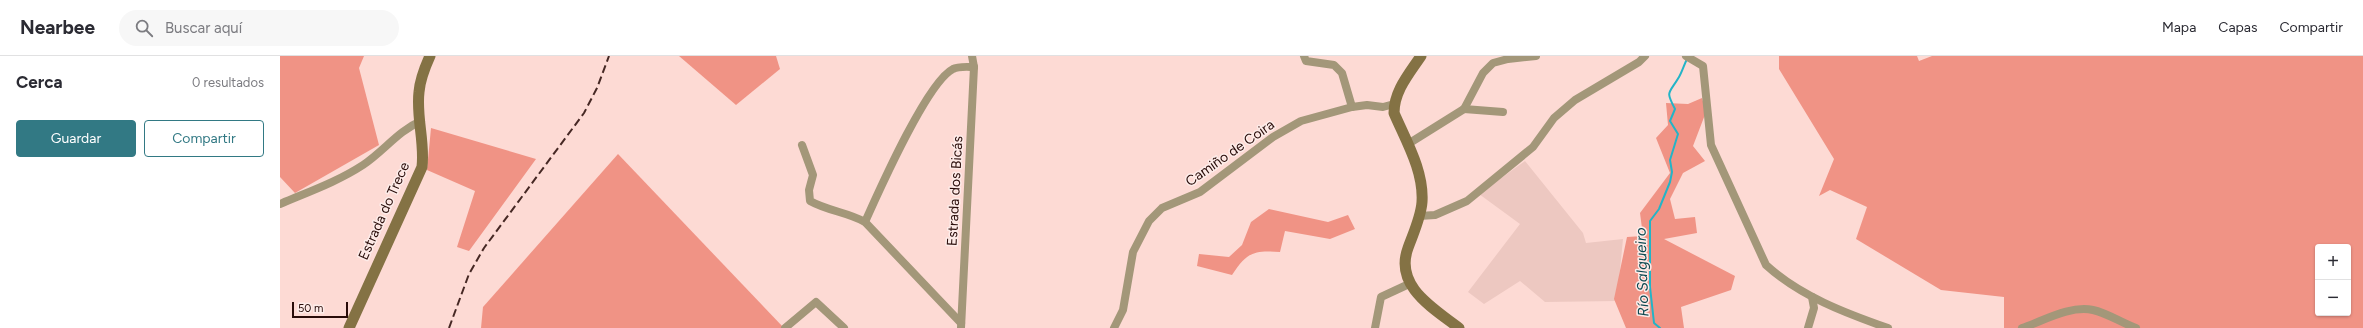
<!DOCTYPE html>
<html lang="es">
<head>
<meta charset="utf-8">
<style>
  :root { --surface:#fff; --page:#f7f7f7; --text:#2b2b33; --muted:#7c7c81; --line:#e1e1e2; --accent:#327984 }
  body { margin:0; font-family:Figtree,sans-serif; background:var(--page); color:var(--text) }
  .controls { position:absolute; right:12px; bottom:12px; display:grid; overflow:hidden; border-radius:4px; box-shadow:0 1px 3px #0004 }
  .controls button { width:36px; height:36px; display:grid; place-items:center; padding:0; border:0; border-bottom:1px solid var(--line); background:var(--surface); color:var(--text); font:20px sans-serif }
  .scale { position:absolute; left:12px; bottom:10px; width:56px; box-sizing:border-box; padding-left:4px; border:2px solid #290c09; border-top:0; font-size:11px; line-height:14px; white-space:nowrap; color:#290c09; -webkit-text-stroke:3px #fdece9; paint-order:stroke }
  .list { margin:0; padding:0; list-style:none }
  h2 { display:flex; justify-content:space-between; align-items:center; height:52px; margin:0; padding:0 16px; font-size:17px }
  h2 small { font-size:13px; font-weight:400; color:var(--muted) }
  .actions { display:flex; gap:8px; padding:12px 16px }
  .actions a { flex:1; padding:9px 0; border:1px solid var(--accent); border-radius:4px; text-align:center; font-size:14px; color:var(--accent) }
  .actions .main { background:var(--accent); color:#fff }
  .icon { flex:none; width:22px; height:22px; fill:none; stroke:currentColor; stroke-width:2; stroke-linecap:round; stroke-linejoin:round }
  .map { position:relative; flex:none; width:2083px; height:272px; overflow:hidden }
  header { display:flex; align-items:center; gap:24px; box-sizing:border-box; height:56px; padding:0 20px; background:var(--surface); border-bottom:1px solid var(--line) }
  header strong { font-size:19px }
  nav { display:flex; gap:22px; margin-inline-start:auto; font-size:14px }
  .search { width:280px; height:36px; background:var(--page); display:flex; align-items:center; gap:10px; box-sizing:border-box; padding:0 14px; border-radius:22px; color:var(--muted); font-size:15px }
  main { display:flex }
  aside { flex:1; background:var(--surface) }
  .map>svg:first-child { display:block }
  .built { fill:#edc8c1 }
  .forest { fill:#f09385; fill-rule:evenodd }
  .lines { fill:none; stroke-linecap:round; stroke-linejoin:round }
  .stream { stroke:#23b4c7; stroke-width:2 }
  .street { stroke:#a39779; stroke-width:8 }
  .secondary { stroke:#847244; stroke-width:11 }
  .rail { stroke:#462824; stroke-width:2; stroke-dasharray:8 4; stroke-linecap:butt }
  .labels { text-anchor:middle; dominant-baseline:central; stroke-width:3; stroke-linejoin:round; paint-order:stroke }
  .street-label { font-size:14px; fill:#290c09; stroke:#fdece9 }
  .water-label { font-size:15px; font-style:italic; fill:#0d4850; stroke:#fdece9 }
</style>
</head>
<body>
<header>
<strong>Nearbee</strong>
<div class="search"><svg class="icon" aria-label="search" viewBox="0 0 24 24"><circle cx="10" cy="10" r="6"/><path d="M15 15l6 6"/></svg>Buscar aquí</div>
<nav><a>Mapa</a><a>Capas</a><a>Compartir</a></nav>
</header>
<main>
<aside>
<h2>Cerca<small>0 resultados</small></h2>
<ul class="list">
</ul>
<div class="actions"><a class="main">Guardar</a><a>Compartir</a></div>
</aside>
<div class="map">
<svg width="2083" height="272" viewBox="0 0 2083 272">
  <rect width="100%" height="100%" fill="#fddad4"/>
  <path class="built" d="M1245,105l58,72 3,10 37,-4 -6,62 -72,1 -25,-21 -36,23 -16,-12 52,-68 -41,-30z"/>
  <g class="forest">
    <path d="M0,0h84l-5,12 20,77 -84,48 -15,-16z"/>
    <path d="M399,0h97l4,13 -44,36z"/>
    <path d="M1499,0h138l2,5 13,-5h431v272h-359v-31l-63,-7 -85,-51 11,-32 -37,-17 -11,6 15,-37 -55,-90zM2038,191h30v66h-30z"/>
    <path d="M1422,42l4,14 -13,34 12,15 -22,12 -13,26 5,20 20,-2 2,16 -33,6 71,37 -4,14 -50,17 3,21h-58l-12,-29 13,-62 16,-1 -3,-23 30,-40 -14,-35 12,-13 -2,-22 22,1z"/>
    <path d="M151,72l105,31 -67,92 -12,-4 18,-56 -48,-21z"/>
    <path d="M338,98l166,174h-303l2,-21z"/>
    <path d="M989,153l59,13 20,-7 7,14 -25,10 -45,-8 -5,21c-26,-2 -33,0 -48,23l-35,-9 2,-12 30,3 13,-12 9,-23z"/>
  </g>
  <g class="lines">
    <path class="stream" d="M1380,272l-6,-5 -4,-36v-66l9,-12 11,-27 2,-10 -2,-12 8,-26 -8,-13 5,-12c-10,-19 -6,-15 4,-32 3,-5 5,-12 8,-18"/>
    <g class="street">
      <path d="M1024,0l2,5 28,4 8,8 10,34"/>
      <path d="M1406,0l17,10 8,79 55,120c34,31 79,48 122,63"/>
      <path d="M1184,53l39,3"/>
      <path d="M1128,88l56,-35 19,-36 10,-10 15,-4 28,-3"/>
      <path d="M522,89l11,30 -4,15 1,11c18,10 37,11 55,21l96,101"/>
      <path d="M0,148c28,-12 57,-22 83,-39 21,-14 35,-34 58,-44"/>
      <path d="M1139,160l16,-1 32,-14 66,-54 21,-29 21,-18 64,-38 6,-6"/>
      <path d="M585,166c14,-31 62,-140 88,-153 5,-3 15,-2 21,-2"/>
      <path d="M505,272l31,-26 28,26"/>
      <path d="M681,272l13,-261 -2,-11"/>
      <path d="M834,272l9,-18 10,-58 16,-31 13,-13 38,-16 73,-55 28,-16 51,-14 15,-2 16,2 11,-3"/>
      <path d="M1095,272l6,-31 28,-13"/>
      <path d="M1528,272l6,-20 -2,-11"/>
      <path d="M1742,272c21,-7 48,-23 71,-18 14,3 29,13 43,18"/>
    </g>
    <g class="secondary">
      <path d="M1141,0c-12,18 -27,35 -27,57 12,28 30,58 28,89 -1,15 -9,32 -14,46 -14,38 25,60 51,80"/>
      <path d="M69,272l73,-161c3,-25 -6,-50 -3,-75 1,-13 6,-25 11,-36"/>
    </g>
    <path class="rail" d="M169,272l20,-54 15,-26 100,-135 13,-25 12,-32"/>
  </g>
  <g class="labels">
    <g class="street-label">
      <text transform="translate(950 97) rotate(-35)">Camiño de Coira</text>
      <text transform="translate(675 135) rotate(-87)">Estrada dos Bicás</text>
      <text transform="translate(104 155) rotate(-66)">Estrada do Trece</text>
    </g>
    <g class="water-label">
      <text transform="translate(1362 216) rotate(-92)">Río Salgueiro</text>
    </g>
  </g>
</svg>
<div class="controls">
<button>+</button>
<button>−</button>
</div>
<div class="scale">50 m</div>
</div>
</main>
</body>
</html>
